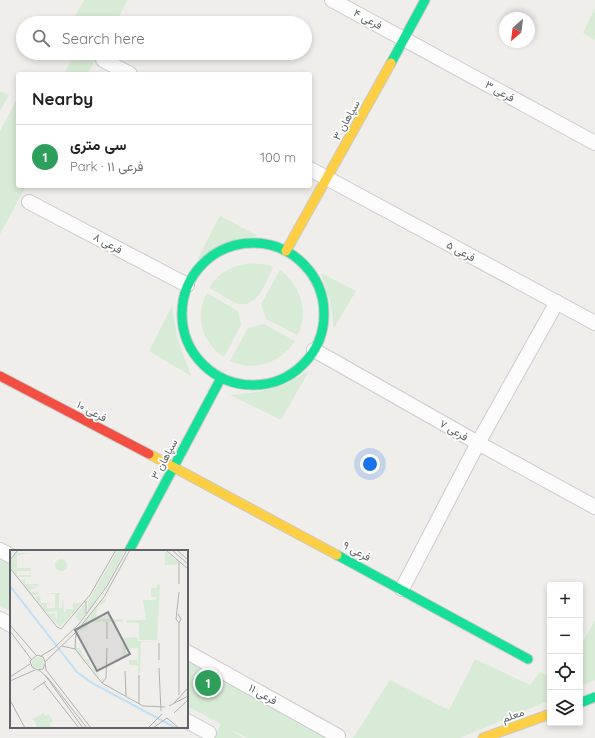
<!DOCTYPE html>
<html lang="en">
<head>
<meta charset="utf-8">
<style>
  :root { --surface:#fff; --page:#f6f6f6; --text:#222; --muted:#767676; --line:#e0e0e0; --accent:#2563eb }
  body { margin:0; font-family:Quicksand,Vazirmatn,sans-serif; background:var(--page); color:var(--text) }
  .controls { position:absolute; right:12px; bottom:12px; display:grid; overflow:hidden; border-radius:4px; box-shadow:0 2px 6px #0003 }
  .controls button { width:36px; height:36px; display:grid; place-items:center; padding:0; border:0; border-bottom:1px solid var(--line); background:var(--surface); color:var(--text); font:20px sans-serif }
  .compass { position:absolute; left:499px; top:12px; width:36px; height:36px; border-radius:50%; background:var(--surface); box-shadow:0 2px 6px #0003; rotate:208deg }
  .you { position:absolute; left:370px; top:464px; width:14px; height:14px; margin:-10px; border:3px solid #fff; border-radius:50%; background:#1a73e8; box-shadow:0 0 0 6px #1a73e833 }
  .badge { display:grid; place-items:center; width:26px; height:26px; border-radius:50%; background:var(--accent); color:#fff; font-size:13px; font-weight:700 }
  .pin { position:absolute; translate:-50% -50%; border:2px solid #fff; box-shadow:0 1px 4px #0006 }
  .list { margin:0; padding:0; list-style:none }
  h2 { display:flex; justify-content:space-between; align-items:center; height:52px; margin:0; padding:0 16px; font-size:17px }
  h2 small { font-size:13px; font-weight:400; color:var(--muted) }
  .list li { display:grid; grid-template-columns:26px 1fr auto; gap:12px; align-items:center; box-sizing:border-box; height:64px; padding:0 16px; border-top:1px solid var(--line) }
  .list b { display:block; font-size:15px; white-space:nowrap }
  .list p { margin:0; font-size:13px; white-space:nowrap; color:var(--muted) }
  .list em { font-size:13px; font-style:normal; color:var(--muted) }
  .icon { flex:none; width:22px; height:22px; fill:none; stroke:currentColor; stroke-width:2; stroke-linecap:round; stroke-linejoin:round }
  .map { position:relative; flex:none; width:595px; height:738px; overflow:hidden }
  .search { position:absolute; background:var(--surface); box-shadow:0 2px 6px #0003; left:16px; top:16px; width:296px; height:44px; display:flex; align-items:center; gap:10px; box-sizing:border-box; padding:0 14px; border-radius:22px; color:var(--muted); font-size:15px }
  .panel { position:absolute; background:var(--surface); box-shadow:0 2px 6px #0003; left:16px; top:72px; width:296px; height:116px; border-radius:4px }
  .map>svg:first-child { display:block }
  .green { fill:#d8ebd6 }
  .lines { fill:none; stroke-linecap:round; stroke-linejoin:round }
  .street-casing { stroke:#cbcccc; stroke-width:16 }
  .fast-casing { stroke:#cacacb; stroke-width:11 }
  .slow-casing { stroke:#cacacb; stroke-width:11 }
  .jam-casing { stroke:#cacacb; stroke-width:11 }
  .street { stroke:#fdfcfc; stroke-width:14 }
  .fast { stroke:#16e098; stroke-width:9 }
  .slow { stroke:#ffcf43; stroke-width:9 }
  .jam { stroke:#f24e42; stroke-width:9 }
  .labels { text-anchor:middle; dominant-baseline:central; stroke-width:3.5; stroke-linejoin:round; paint-order:stroke }
  .street-label { font-size:11px; fill:#5f6368; stroke:#fff }
  .inset-river { fill:none; stroke:#bfe0f9; stroke-width:2 }
  .inset-road { fill:none; stroke:#b1b2b2; stroke-width:1 }
  .view { fill:#84888a; fill-opacity:0.15; stroke:#84888a; stroke-width:2 }
  .inset-edge { fill:none; stroke:#5f6368; stroke-width:2 }
</style>
</head>
<body>
<div class="map">
<svg width="595" height="738" viewBox="0 0 595 738">
  <rect width="100%" height="100%" fill="#efeeea"/>
  <g class="green">
    <path d="M84,0h44l-13,23h-43z"/>
    <path d="M595,8v32l-12,-7z"/>
    <path d="M75,53h24l-12,21h-23z"/>
    <path d="M0,91l9,4 -9,16z"/>
    <path d="M18,97v89h8l-26,48v-103z"/>
    <path d="M220,216l38,20c-26,3 -39,10 -61,24z"/>
    <path d="M251,263l17,2 5,2c-6,13 -15,40 -33,37 -7,-1 -24,-13 -31,-16 9,-16 25,-23 42,-25z"/>
    <path d="M280,270c20,14 30,44 17,65l-31,-16 -5,-15z"/>
    <path d="M321,273l35,18 -22,37 -4,-26z"/>
    <path d="M207,293l31,18 3,14 -17,32c-22,-14 -30,-41 -17,-64z"/>
    <path d="M172,306l5,32 14,38 -42,-25z"/>
    <path d="M264,324l31,17c-14,22 -41,31 -65,20l18,-33z"/>
    <path d="M309,371l-28,49 -51,-25 28,-3 27,-8z"/>
    <path d="M0,559l11,6v46l-11,-5z"/>
    <path d="M595,620v60l-15,7v-40z"/>
    <path d="M475,659l55,26 10,-13 10,6v22l-90,38h-107l37,-58 59,30z"/>
    <path d="M187,661l141,77h-81l-19,-10 15,10h-29l7,-14 -34,-18z"/>
  </g>
  <g class="lines">
    <g class="street-casing">
      <g id="street">
        <path d="M332,0l263,143"/>
        <path d="M103,60l27,14"/>
        <path d="M310,169l285,154"/>
        <path d="M29,202l158,83"/>
        <path d="M314,350l164,93 117,64"/>
        <path d="M0,550l11,6"/>
        <path d="M402,589l76,-146 79,-141"/>
        <path d="M0,619l11,6"/>
        <path d="M187,652l151,84"/>
        <path d="M187,721l22,12"/>
      </g>
    </g>
    <g class="fast-casing">
      <g id="fast">
        <path d="M391,63l34,-63"/>
        <circle cx="253" cy="314" r="71"/>
        <path d="M129,551l92,-173"/>
        <path d="M337,555l191,104"/>
        <path d="M580,703l15,-6"/>
      </g>
    </g>
    <g class="slow-casing">
      <g id="slow">
        <path d="M286,251l105,-188"/>
        <path d="M149,454l188,101"/>
        <path d="M483,738l67,-24"/>
      </g>
    </g>
    <g class="jam-casing">
      <path id="jam" d="M0,376l149,78"/>
    </g>
    <use href="#street" class="street"/>
    <use href="#fast" class="fast"/>
    <use href="#slow" class="slow"/>
    <use href="#jam" class="jam"/>
  </g>
  <g class="labels">
    <g class="street-label">
      <text transform="translate(368 19) rotate(28)">فرعی ۴</text>
      <text transform="translate(500 91) rotate(29)">فرعی ۳</text>
      <text transform="translate(346 120) rotate(-61)">سپاهان ۳</text>
      <text transform="translate(108 243) rotate(28)">فرعی ۸</text>
      <text transform="translate(461 251) rotate(28)">فرعی ۵</text>
      <text transform="translate(92 411) rotate(28)">فرعی ۱۰</text>
      <text transform="translate(454 430) rotate(30)">فرعی ۷</text>
      <text transform="translate(164 459) rotate(-62)">سپاهان ۳</text>
      <text transform="translate(357 551) rotate(28)">فرعی ۹</text>
      <text transform="translate(263 694) rotate(29)">فرعی ۱۱</text>
      <text transform="translate(513 715) rotate(-20)">معلم</text>
    </g>
  </g>
  <g transform="translate(10 550)">
    <rect width="178" height="178" fill="#efeeea"/>
    <path d="M108,0h7l-17,32 -20,30v-11zM155,1l13,10v4h-13zM7,3h14l-14,2v13h14v3h-14v4h14v2h-12l-2,-2 -7,-9v-5zM45 15a6 6 0 1 1 12 0a6 6 0 1 1-12 0ZM15,29v5h13v2h-11l11,1 -7,2v3h8l-1,3h-6l-11,-15zM150,34l-3,56h-18v-17h-12v-3h19l-3,-20h13v-3h-5v-9h6v-3zM34,43h18l-3,1v14h4l-1,-2 1,-8 1,16 3,-5h6v-6h9l-22,24 -12,-13h7l2,7v-10l-11,1 -11,-15 5,-1 1,7h12l-6,1v4h8v-14zM96,49v3l-8,4 -2,13h27v3h-34l2,-3 -3,2v6l-10,5 -2,5v11h4l4,11h4l4,10h4l4,10 5,-1 -3,3 -27,-32v-7l1,-9 25,-31zM75,53v11l-5,7 -5,-5zM128,87v4l22,1h-19l-1,32h-2v-9h-9v-5h8l1,3v-15l-13,1 1,9h-3v-20zM22 113a6 6 0 1 1 12 0a6 6 0 1 1-12 0ZM34,163l1,3 4,-2 4,7 -3,2v5h-12l-5,-9z" fill="#d8ebd6"/>
    <path class="inset-river" d="M0,36l67,86 15,11 84,45"/>
    <path class="inset-road" d="M156,0l22,19M162,0l16,14M167,0l11,10M0,10l8,-10M0,18l47,59 4,2 29,-34 26,-45M169,34v-23M76,51v13M168,64l3,5 -2,4 -3,-4 3,-27M97,72v17M169,73v72M0,75l26,30M0,81l21,28M52,96l13,3M65,99l27,34 41,23 22,1M65,99l1,-17M31,106l13,-8 25,-24 28,-38 20,-36M149,110v-17M35,112l31,-30 28,-35 26,-47M35,114l-2,5 -6,1 -5,-3 -2,-6 7,-6 6,2 2,5 1,8 45,58M149,118l2,43M29,120l9,8 39,50M115,121l1,25M35,125l38,53M129,125v29M0,127l20,-13M0,131l25,-11M33,132l36,46M92,133l4,-5 1,-30M23,140l13,-9M0,150l15,28M164,153l14,-15M159,156l19,-10M164,163l14,-13M157,168l12,10M138,178l14,-14M143,178l14,-10"/>
    <path class="view" d="M98,62l22,42 -33,17 -22,-41z"/>
    <rect width="178" height="178" class="inset-edge"/>
  </g>
</svg>
<div class="controls">
<button>+</button>
<button>−</button>
<button><svg class="icon" aria-label="locate" viewBox="0 0 24 24"><circle cx="12" cy="12" r="6"/><path d="M12 2v4M12 18v4M2 12h4M18 12h4"/></svg></button>
<button><svg class="icon" aria-label="layers" viewBox="0 0 24 24"><path d="M12 4l9 5-9 5-9-5zM3 14l9 5 9-5"/></svg></button>
</div>
<svg class="compass" viewBox="-18 -18 36 36"><path d="M0-13l5 13h-10z" fill="#e53935"/><path d="M0 13l5-13h-10z" fill="#767676"/></svg>
<div class="you"></div>
<div class="pin badge" style="left:208px;top:683px;background:#2e9e5b">1</div>
<div class="search"><svg class="icon" aria-label="search" viewBox="0 0 24 24"><circle cx="10" cy="10" r="6"/><path d="M15 15l6 6"/></svg>Search here</div>
<section class="panel">
<h2>Nearby<small></small></h2>
<ul class="list">
<li><span class="badge" style="background:#2e9e5b">1</span><div><b>سی متری</b><p>Park · فرعی ۱۱</p></div><em>100 m</em></li>
</ul>
</section>
</div>
</body>
</html>
